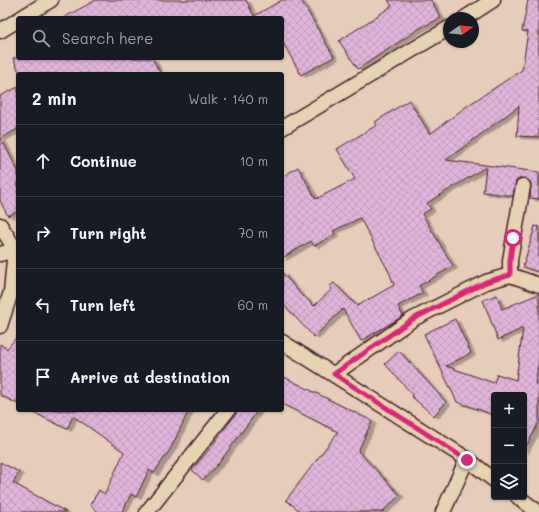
<!DOCTYPE html>
<html lang="en">
<head>
<meta charset="utf-8">
<style>
  :root { --surface:#171b24; --page:#242831; --text:#f1f3f6; --muted:#9ea1a6; --line:#363941 }
  body { margin:0; font-family:Mali,sans-serif; background:var(--page); color:var(--text) }
  .controls { position:absolute; right:12px; bottom:12px; display:grid; overflow:hidden; border-radius:4px; box-shadow:0 1px 3px #0004 }
  .controls button { width:36px; height:36px; display:grid; place-items:center; padding:0; border:0; border-bottom:1px solid var(--line); background:var(--surface); color:var(--text); font:20px sans-serif }
  .compass { position:absolute; left:443px; top:12px; width:36px; height:36px; border-radius:50%; background:var(--surface); box-shadow:0 1px 3px #0004; rotate:75deg }
  .stop { position:absolute; width:12px; height:12px; margin:-9px; border:3px solid #db2777; border-radius:50%; background:#fff }
  .stop.end { background:#db2777; border-color:#fff; box-shadow:0 1px 4px #0008 }
  .list { margin:0; padding:0; list-style:none }
  h2 { display:flex; justify-content:space-between; align-items:center; height:52px; margin:0; padding:0 16px; font-size:17px }
  h2 small { font-size:13px; font-weight:400; color:var(--muted) }
  .list li { display:grid; grid-template-columns:26px 1fr auto; gap:12px; align-items:center; box-sizing:border-box; height:72px; padding:0 16px; border-top:1px solid var(--line) }
  .list b { display:block; font-size:15px; white-space:nowrap }
  .list em { font-size:13px; font-style:normal; color:var(--muted) }
  .icon { flex:none; width:22px; height:22px; fill:none; stroke:currentColor; stroke-width:2; stroke-linecap:round; stroke-linejoin:round }
  .map { position:relative; flex:none; width:539px; height:512px; overflow:hidden }
  .search { position:absolute; background:var(--surface); box-shadow:0 1px 3px #0004; left:16px; top:16px; width:268px; height:44px; display:flex; align-items:center; gap:10px; box-sizing:border-box; padding:0 14px; border-radius:4px; color:var(--muted); font-size:15px }
  .panel { position:absolute; background:var(--surface); box-shadow:0 1px 3px #0004; left:16px; top:72px; width:268px; height:340px; border-radius:4px }
  .map>svg:first-child { display:block }
  .building { fill:url(#building-cross-hatch); stroke:#4a1f2b; filter:url(#shadow) }
  .lines { fill:none; stroke-linecap:round; stroke-linejoin:round }
  .minor-casing { stroke:#4a1f2b; stroke-width:17 }
  .minor { stroke:#e6d3b1; stroke-width:14 }
  .route { stroke:#db2777; stroke-width:5 }
</style>
</head>
<body>
<div class="map">
<svg width="539" height="512" viewBox="0 0 539 512">
  <defs>
    <pattern id="building-cross-hatch" width="8" height="8" patternUnits="userSpaceOnUse"><rect width="8" height="8" fill="#dfb4da"/><path d="M0 0l8 8M0 8l8-8" fill="none" stroke="#c19abb"/></pattern>
    <filter id="shadow"><feDropShadow dx="4.5" dy="2.5" stdDeviation="0" flood-color="#0004"/></filter>
  </defs>
  <rect width="100%" height="100%" fill="#e5cdb9"/>
  <filter id="ink" filterUnits="userSpaceOnUse"><feTurbulence type="fractalNoise" baseFrequency=".025" numOctaves="2"/><feDisplacementMap in="SourceGraphic" scale="8" xChannelSelector="R" yChannelSelector="G"/><feConvolveMatrix kernelMatrix="1 2 1 2 8 2 1 2 1" color-interpolation-filters="sRGB"/></filter>
  <g filter="url(#ink)">
    <g class="building">
      <path d="M96,0h150l8,16 28,-16h19l33,57 -33,18 -19,-34v-23h-219z"/>
      <path d="M388,0h43l10,18 -21,10 -62,41 -19,-28 53,-35z"/>
      <path d="M528,0h11v137l-22,-1 2,-30 -73,54 93,12v27l-9,-1 1,-15 -7,-5 -8,3 -3,15 -30,-4 3,-25 -59,36 4,6 -9,5 31,52 -34,20 4,7 -25,13 5,10 -42,25 -18,-32 -29,28 -32,-34v-31l21,25 1,-1 10,10 18,-17 -2,-3 4,-3 23,23 37,-21 -4,-11 -30,-56 -27,13 2,3 -21,12 -3,-5 -29,17v-81l16,-10 18,32 39,-20 -18,-30 40,-24 -2,-3 34,-22 21,34 37,-28 55,-36 6,-38 -6,-1z"/>
      <path d="M13,58h139l9,16h-141z"/>
      <path d="M18,87v42l-17,9 17,33v40l-10,5 -8,-15v-105z"/>
      <path d="M535,226l4,1v45l-16,-5z"/>
      <path d="M539,294v65l-4,25 4,2v36l-15,29v-56h-30v20l-37,-13 -33,-68 31,-15 16,34 -25,13 48,17 3,-9 19,6 7,-52 -25,12 -15,-40 14,-5 5,14z"/>
      <path d="M18,335v69l-18,-9v-51l7,5z"/>
      <path d="M399,351l47,51 -12,14 -23,-20 1,-2 -27,-30z"/>
      <path d="M282,376l90,45 -14,30 42,44 -18,17h-81l-15,-12 52,-68 -56,-28z"/>
      <path d="M29,410h160l-18,38 -17,25 -5,-3 -13,27 -5,-3 -9,18h-24l-8,-7 9,-15 6,4 19,-42 -51,-36 -6,13z"/>
      <path d="M239,410h19l-39,53 -16,17 -11,-10 16,-19z"/>
      <path d="M0,462l19,10 -6,11 53,29h-66z"/>
    </g>
    <g class="lines">
      <g class="minor-casing">
        <g id="minor">
          <path d="M21,18l30,-18"/>
          <path d="M465,18l28,-18"/>
          <path d="M0,31l18,-11"/>
          <path d="M282,128l167,-100"/>
          <path d="M0,225l15,24 -4,43 -11,34"/>
          <path d="M0,254l18,-5"/>
          <path d="M510,275v-15l13,-74"/>
          <path d="M282,342l185,117 27,21"/>
          <path d="M334,374l79,-55 73,-37 24,-7 29,10"/>
          <path d="M518,497l20,15"/>
          <path d="M147,512l81,-102"/>
          <path d="M443,512l24,-53"/>
        </g>
      </g>
      <use href="#minor" class="minor"/>
    </g>
  </g>
  <g class="lines" filter="url(#ink)">
    <path class="route" d="M467,460l-133,-86 79,-55 73,-37 24,-7v-15l3,-22"/>
  </g>
</svg>
<div class="controls">
<button>+</button>
<button>−</button>
<button><svg class="icon" aria-label="layers" viewBox="0 0 24 24"><path d="M12 4l9 5-9 5-9-5zM3 14l9 5 9-5"/></svg></button>
</div>
<svg class="compass" viewBox="-18 -18 36 36"><path d="M0-13l5 13h-10z" fill="#e53935"/><path d="M0 13l5-13h-10z" fill="#9ea1a6"/></svg>
<div class="stop" style="left:513px;top:238px"></div>
<div class="stop end" style="left:467px;top:460px"></div>
<div class="search"><svg class="icon" aria-label="search" viewBox="0 0 24 24"><circle cx="10" cy="10" r="6"/><path d="M15 15l6 6"/></svg>Search here</div>
<section class="panel">
<h2>2 min<small>Walk · 140 m</small></h2>
<ul class="list">
<li><svg class="icon" aria-label="ahead" viewBox="0 0 24 24"><path d="M12 20V5M6 11l6-6 6 6"/></svg><div><b>Continue</b></div><em>10 m</em></li>
<li><svg class="icon" aria-label="right" viewBox="0 0 24 24"><path d="M7 20v-9h11M14 6l5 5-5 5"/></svg><div><b>Turn right</b></div><em>70 m</em></li>
<li><svg class="icon" aria-label="left" viewBox="0 0 24 24"><path d="M17 20v-9H6M10 6l-5 5 5 5"/></svg><div><b>Turn left</b></div><em>60 m</em></li>
<li><svg class="icon" aria-label="arrive" viewBox="0 0 24 24"><path d="M6 21V4h12l-3 4 3 4H6"/></svg><div><b>Arrive at destination</b></div></li>
</ul>
</section>
</div>
</body>
</html>
